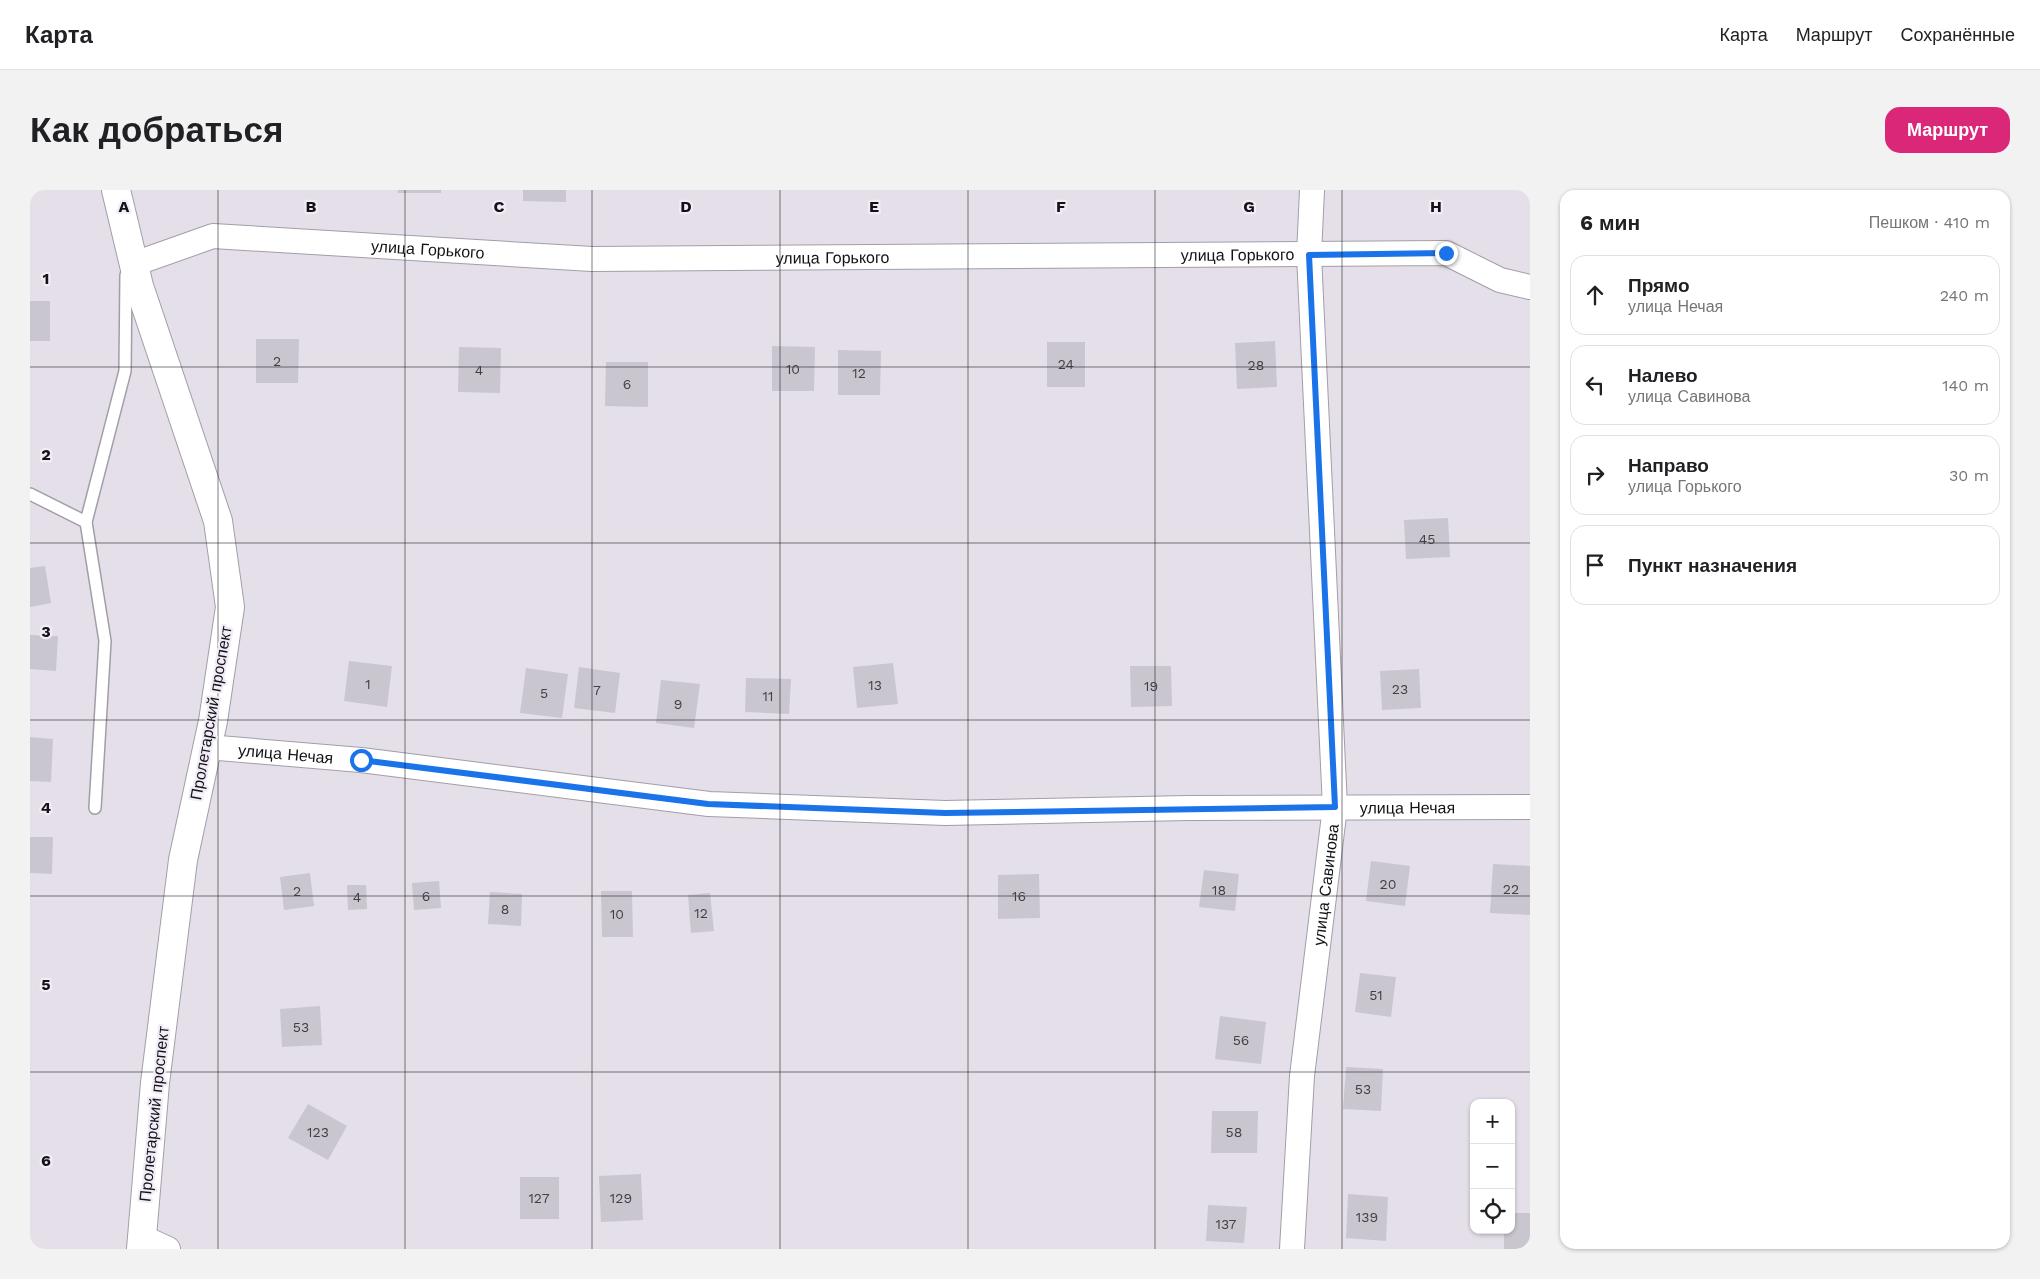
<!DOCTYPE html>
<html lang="ru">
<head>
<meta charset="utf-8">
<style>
  :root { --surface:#fff; --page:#f2f2f2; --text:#202124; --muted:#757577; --line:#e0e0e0; --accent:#db2777 }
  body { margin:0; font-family:"Work Sans",sans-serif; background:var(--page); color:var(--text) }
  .controls { position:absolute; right:15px; bottom:15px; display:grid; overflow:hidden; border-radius:10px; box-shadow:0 1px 4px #0004 }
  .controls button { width:45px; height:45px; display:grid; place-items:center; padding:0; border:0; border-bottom:1px solid var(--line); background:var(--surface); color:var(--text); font:25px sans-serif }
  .stop { position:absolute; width:15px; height:15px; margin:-11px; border:4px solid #1a73e8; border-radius:50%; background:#fff }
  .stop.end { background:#1a73e8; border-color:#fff; box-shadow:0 1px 5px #0008 }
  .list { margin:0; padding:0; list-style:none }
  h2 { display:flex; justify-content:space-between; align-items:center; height:65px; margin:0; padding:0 20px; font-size:21px }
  h2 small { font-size:16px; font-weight:400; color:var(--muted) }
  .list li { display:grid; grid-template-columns:32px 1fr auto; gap:15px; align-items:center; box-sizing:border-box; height:80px; margin:0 10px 10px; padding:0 10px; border:1px solid var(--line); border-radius:15px }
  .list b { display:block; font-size:19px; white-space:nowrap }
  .list p { margin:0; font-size:16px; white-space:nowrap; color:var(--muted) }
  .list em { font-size:16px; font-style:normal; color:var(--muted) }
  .icon { flex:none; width:28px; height:28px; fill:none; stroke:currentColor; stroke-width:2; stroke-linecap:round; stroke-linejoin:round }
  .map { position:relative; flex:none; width:1500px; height:1059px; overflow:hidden; border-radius:15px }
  header { display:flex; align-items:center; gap:30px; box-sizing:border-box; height:70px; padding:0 25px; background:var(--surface); border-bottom:1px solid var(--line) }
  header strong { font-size:24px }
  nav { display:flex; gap:28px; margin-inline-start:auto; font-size:18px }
  .intro { display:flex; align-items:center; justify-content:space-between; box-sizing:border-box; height:120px; padding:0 30px }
  h1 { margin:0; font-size:35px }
  .button { padding:12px 22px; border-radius:15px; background:var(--accent); color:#fff; font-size:18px; font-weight:700 }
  main { display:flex; gap:30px; padding:0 30px }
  aside { flex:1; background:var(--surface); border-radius:15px; box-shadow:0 1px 4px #0004 }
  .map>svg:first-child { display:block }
  .building { fill:#cac6d0 }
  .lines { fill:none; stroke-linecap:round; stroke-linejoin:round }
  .service-casing { stroke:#a29ea8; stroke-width:14 }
  .minor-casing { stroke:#a29ea8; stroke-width:26 }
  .tertiary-casing { stroke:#a29ea8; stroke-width:30 }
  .service { stroke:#fff; stroke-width:11 }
  .minor { stroke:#fff; stroke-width:24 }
  .tertiary { stroke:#fff; stroke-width:28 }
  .route { stroke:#1a73e8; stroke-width:6 }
  .grid { fill:none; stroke:#131215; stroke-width:1; stroke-opacity:0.55 }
  .labels { text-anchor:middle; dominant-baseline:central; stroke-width:4.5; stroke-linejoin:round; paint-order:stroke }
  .number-label { font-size:14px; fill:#413f44 }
  .street-label { font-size:16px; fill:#131215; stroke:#f1ecf7 }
  .grid-label { font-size:16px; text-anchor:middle; font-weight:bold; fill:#131215; stroke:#f1ecf7; stroke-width:4.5; stroke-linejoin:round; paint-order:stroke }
</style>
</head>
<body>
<header>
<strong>Карта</strong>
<nav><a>Карта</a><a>Маршрут</a><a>Сохранённые</a></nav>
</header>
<div class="intro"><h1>Как добраться</h1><a class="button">Маршрут</a></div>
<main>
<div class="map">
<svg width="1500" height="1059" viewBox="0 0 1500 1059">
  <rect width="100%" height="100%" fill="#e4dfe9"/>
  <g class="building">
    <rect x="368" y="0" width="43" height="3"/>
    <path d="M493,0h43v12l-43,-1z"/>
    <rect x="0" y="111" width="20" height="40"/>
    <path d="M226,149h43l-1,44h-42z"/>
    <path d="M1245,151l2,46 -40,2 -2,-46z"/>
    <rect x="1017" y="152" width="38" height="45"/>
    <path d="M742,156l43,1 -1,44h-42z"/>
    <path d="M429,157l42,1 -1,45 -42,-1z"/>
    <path d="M808,160l43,1 -1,44h-42z"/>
    <path d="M576,172h42v45l-43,-1z"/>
    <path d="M1418,328l2,39 -44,2 -2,-39z"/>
    <path d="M15,376l6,37 -21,4v-39z"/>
    <path d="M0,445l28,1 -2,35 -26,-2z"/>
    <path d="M319,471l43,5 -5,41 -43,-6z"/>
    <path d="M863,473l5,41 -41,4 -4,-41z"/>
    <path d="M1100,476h41l1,40 -41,1z"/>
    <path d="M549,477l41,6 -5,40 -41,-5z"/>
    <path d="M496,478l42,6 -6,44 -42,-5z"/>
    <path d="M1389,479l2,39 -39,2 -2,-39z"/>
    <path d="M716,488l45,1 -2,35 -44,-2z"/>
    <path d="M631,490l39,4 -6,44 -38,-5z"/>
    <path d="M0,547l23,2 -2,43 -21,-1z"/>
    <path d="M0,647h23l-1,37 -22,-1z"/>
    <path d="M1341,671l39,5 -5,40 -39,-5z"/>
    <path d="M1463,674l37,2v49l-40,-2z"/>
    <path d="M1174,680l35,4 -4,37 -36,-4z"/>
    <path d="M280,683l4,33 -30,4 -4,-33z"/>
    <path d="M1009,684l1,44 -42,1v-44z"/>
    <path d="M409,691l2,27 -27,2 -2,-27z"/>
    <path d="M317,695h19l1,24 -19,1z"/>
    <path d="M571,701h31l1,46h-31z"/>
    <path d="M460,702l32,2 -1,32 -33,-2z"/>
    <path d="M680,703l4,38 -23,2 -3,-38z"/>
    <path d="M1330,783l36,4 -5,40 -36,-5z"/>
    <path d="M290,816l2,39 -40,2 -2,-38z"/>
    <path d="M1190,826l46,6 -5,42 -46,-5z"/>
    <path d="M1316,877l37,2 -2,42 -38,-2z"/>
    <path d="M278,914l39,22 -19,34 -40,-22z"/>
    <path d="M1182,921h46l-1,42h-46z"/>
    <path d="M611,984l2,46 -42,2 -2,-46z"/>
    <rect x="490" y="987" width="39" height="42"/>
    <path d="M1318,1004l40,3 -2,44 -40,-3z"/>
    <path d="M1178,1015l39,2 -3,36 -38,-2z"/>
    <path d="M1481,1023h19v36h-26v-19h7z"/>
  </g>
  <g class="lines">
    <g class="service-casing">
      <g id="service">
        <path d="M0,304l56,28"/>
        <path d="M65,618l10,-167 -19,-119 39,-151 1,-96"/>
      </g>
    </g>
    <g class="minor-casing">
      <g id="minor">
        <path id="s1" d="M104,74l79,-28 379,23 854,-6 54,27 30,7"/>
        <path id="s2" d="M177,557l154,13 348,44 236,9 243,-5 342,-1"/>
        <path d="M112,1047l26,12"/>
        <path id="s3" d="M1262,1059l10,-173 33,-269 -26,-552 3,-65"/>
      </g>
    </g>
    <g class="tertiary-casing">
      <path id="tertiary" d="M86,0l23,96 79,235 12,86 -17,114 -30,139 -28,223 -14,166"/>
    </g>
    <use href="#service" class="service"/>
    <use href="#minor" class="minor"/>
    <use href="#tertiary" class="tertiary"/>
  </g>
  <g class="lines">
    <path class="route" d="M331,570l347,44 237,9 390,-6 -26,-552 137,-2"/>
  </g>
  <path class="grid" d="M188,0v1059M375,0v1059M562,0v1059M750,0v1059M938,0v1059M1125,0v1059M1312,0v1059M0,177h1500M0,353h1500M0,530h1500M0,706h1500M0,882h1500"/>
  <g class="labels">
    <g class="number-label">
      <text x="247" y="171">2</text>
      <text x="1036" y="174">24</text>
      <text x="1226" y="175">28</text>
      <text x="763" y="179">10</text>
      <text x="449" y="180">4</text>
      <text x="829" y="183">12</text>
      <text x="597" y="194">6</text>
      <text x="1397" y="349">45</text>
      <text x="338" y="494">1</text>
      <text x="845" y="495">13</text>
      <text x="1121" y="496">19</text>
      <text x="1370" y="499">23</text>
      <text x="567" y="500">7</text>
      <text x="514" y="503">5</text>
      <text x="738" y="506">11</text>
      <text x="648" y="514">9</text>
      <text x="1358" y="694">20</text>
      <text x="1481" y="699">22</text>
      <text x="1189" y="700">18</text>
      <text x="267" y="701">2</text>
      <text x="396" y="706">6</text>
      <text x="989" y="706">16</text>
      <text x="327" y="707">4</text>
      <text x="475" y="719">8</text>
      <text x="671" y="723">12</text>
      <text x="587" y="724">10</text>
      <text x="1346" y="805">51</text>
      <text x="271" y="837">53</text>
      <text x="1211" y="850">56</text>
      <text x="1333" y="899">53</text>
      <text x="288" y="942">123</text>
      <text x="1204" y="942">58</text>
      <text x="509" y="1008">127</text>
      <text x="591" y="1008">129</text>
      <text x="1337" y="1027">139</text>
      <text x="1196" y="1034">137</text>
    </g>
    <g class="street-label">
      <text stroke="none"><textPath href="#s1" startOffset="299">улица Горького</textPath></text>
      <text stroke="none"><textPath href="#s1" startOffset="1109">улица Горького</textPath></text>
      <text stroke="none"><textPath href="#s1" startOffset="704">улица Горького</textPath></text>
      <text transform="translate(181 523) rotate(-80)">Пролетарский проспект</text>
      <text stroke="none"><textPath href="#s2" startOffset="79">улица Нечая</textPath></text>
      <text stroke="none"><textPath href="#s2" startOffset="1204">улица Нечая</textPath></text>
      <text stroke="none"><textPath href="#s3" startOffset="366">улица Савинова</textPath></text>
      <text transform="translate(124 924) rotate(-84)">Пролетарский проспект</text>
    </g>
  </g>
  <g class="grid-label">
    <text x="94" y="22">A</text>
    <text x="281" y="22">B</text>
    <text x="469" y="22">C</text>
    <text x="656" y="22">D</text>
    <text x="844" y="22">E</text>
    <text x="1031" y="22">F</text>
    <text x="1219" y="22">G</text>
    <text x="1406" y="22">H</text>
    <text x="16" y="94">1</text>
    <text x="16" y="270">2</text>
    <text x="16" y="447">3</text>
    <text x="16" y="623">4</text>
    <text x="16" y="800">5</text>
    <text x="16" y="976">6</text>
  </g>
</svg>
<div class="controls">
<button>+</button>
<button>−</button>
<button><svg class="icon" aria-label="locate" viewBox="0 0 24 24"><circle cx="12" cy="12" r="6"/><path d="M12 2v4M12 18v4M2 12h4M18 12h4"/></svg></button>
</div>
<div class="stop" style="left:331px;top:570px"></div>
<div class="stop end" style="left:1416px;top:63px"></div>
</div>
<aside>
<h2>6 мин<small>Пешком · 410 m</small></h2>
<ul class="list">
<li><svg class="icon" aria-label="ahead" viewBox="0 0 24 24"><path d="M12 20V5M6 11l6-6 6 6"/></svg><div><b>Прямо</b><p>улица Нечая</p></div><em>240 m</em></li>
<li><svg class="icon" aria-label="left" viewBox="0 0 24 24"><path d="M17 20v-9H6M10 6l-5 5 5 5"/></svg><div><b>Налево</b><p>улица Савинова</p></div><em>140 m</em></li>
<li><svg class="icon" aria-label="right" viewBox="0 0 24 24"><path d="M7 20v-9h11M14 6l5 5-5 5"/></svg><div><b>Направо</b><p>улица Горького</p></div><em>30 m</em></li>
<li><svg class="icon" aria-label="arrive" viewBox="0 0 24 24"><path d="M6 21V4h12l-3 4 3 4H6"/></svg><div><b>Пункт назначения</b></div></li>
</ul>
</aside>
</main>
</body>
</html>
